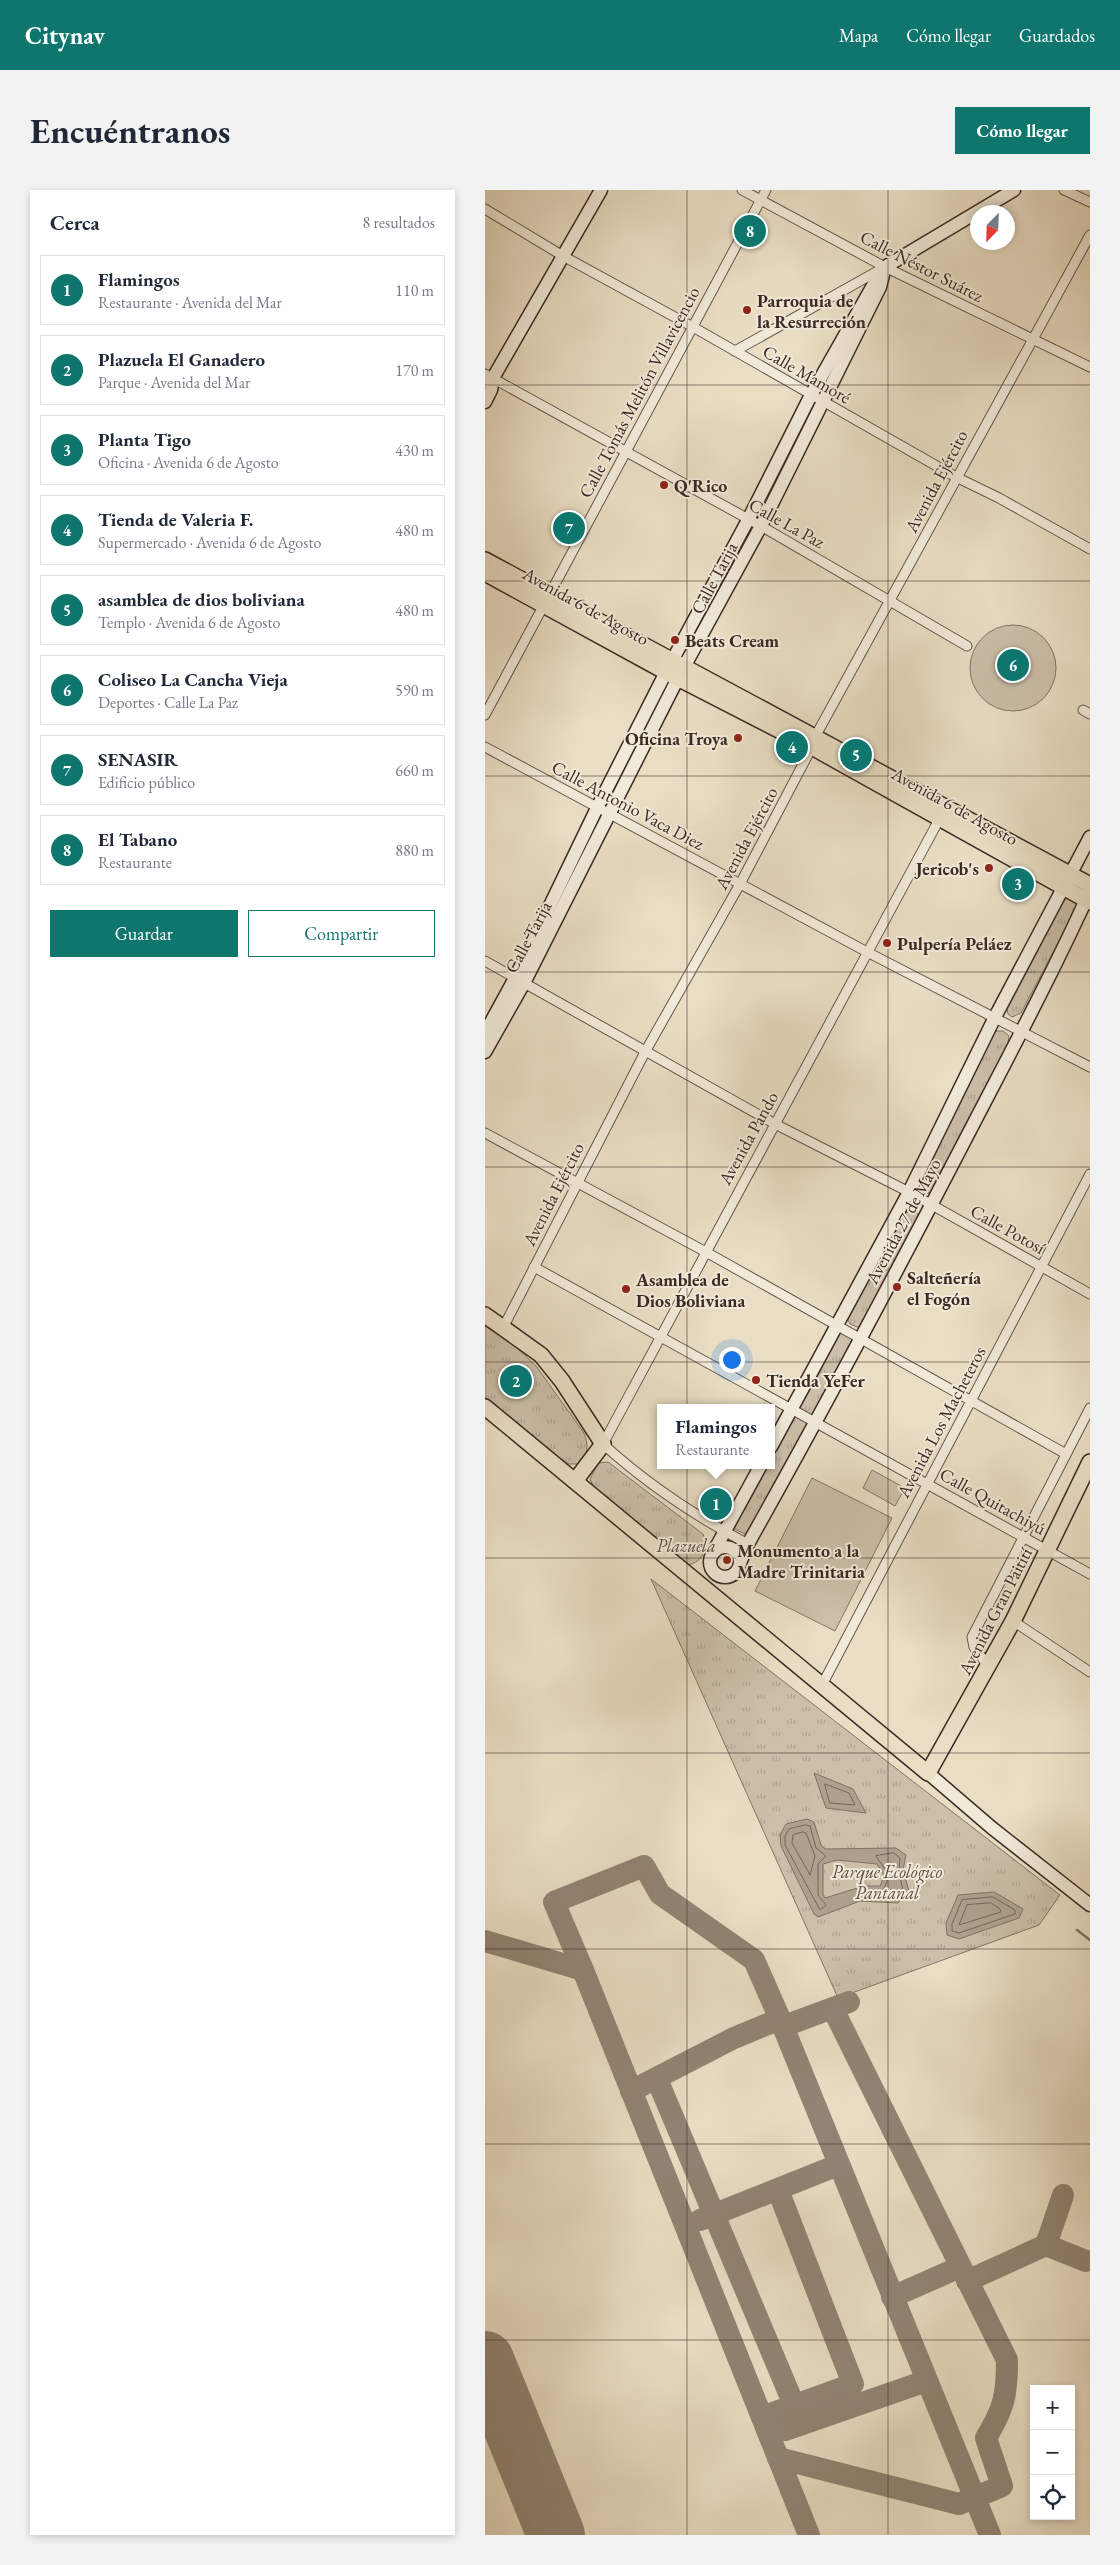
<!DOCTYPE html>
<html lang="es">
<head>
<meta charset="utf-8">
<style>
  :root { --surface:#fff; --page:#f2f2f3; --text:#1f2937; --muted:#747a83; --line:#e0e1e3; --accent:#0f766e }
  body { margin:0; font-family:"EB Garamond",serif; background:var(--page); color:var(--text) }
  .controls { position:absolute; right:15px; bottom:15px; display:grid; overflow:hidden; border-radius:0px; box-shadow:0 2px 8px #0003 }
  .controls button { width:45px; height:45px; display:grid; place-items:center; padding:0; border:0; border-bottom:1px solid var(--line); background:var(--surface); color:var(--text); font:25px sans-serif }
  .compass { position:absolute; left:485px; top:15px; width:45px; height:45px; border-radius:50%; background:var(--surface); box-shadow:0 2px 8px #0003; rotate:203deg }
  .you { position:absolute; left:246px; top:1169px; width:18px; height:18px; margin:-12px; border:4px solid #fff; border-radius:50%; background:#1a73e8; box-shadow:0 0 0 8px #1a73e833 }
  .badge { display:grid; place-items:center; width:32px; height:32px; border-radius:50%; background:var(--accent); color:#fff; font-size:16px; font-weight:700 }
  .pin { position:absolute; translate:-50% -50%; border:2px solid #fff; box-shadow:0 1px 5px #0006 }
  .popup { position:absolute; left:172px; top:1214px; width:118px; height:65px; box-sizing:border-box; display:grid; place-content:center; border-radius:0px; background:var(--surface); filter:drop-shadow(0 1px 4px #0005); font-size:16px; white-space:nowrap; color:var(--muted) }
  .popup b { font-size:19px; color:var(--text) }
  .popup::after { content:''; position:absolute; left:50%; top:100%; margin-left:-10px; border:10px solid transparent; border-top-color:var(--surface) }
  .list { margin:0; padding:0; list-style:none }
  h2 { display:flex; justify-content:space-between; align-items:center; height:65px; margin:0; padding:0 20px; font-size:21px }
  h2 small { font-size:16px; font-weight:400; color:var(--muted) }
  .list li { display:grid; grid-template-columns:32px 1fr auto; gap:15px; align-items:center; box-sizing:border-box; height:70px; margin:0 10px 10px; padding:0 10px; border:1px solid var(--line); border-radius:0px }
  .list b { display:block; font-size:19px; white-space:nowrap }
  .list p { margin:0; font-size:16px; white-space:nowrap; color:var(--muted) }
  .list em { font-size:16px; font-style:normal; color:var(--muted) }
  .actions { display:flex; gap:10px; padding:15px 20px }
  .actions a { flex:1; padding:11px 0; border:1px solid var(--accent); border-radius:0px; text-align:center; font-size:18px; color:var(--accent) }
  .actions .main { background:var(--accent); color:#fff }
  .icon { flex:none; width:28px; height:28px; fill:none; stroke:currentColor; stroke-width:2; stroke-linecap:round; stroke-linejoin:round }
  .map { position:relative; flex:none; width:605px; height:2345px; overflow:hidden; border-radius:0px }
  header { display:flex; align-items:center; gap:30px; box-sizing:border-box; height:70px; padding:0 25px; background:var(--accent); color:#fff }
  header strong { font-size:24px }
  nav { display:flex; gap:28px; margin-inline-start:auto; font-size:18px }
  .intro { display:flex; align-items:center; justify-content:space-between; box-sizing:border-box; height:120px; padding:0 30px }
  h1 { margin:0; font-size:35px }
  .button { padding:12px 22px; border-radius:0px; background:var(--accent); color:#fff; font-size:18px; font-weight:700 }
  main { display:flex; gap:30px; padding:0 30px }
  aside { flex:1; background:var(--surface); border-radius:0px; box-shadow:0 2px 8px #0003 }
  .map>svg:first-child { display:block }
  .grass { fill:url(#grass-tufts); stroke:#827466 }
  .garden { fill:#cbbfa9; stroke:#827466 }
  .water { fill:#ada18e; stroke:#7f7164; fill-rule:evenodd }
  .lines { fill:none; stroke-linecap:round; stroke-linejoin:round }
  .shore { stroke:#736659; stroke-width:1 }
  .stream { stroke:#7f7164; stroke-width:2.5 }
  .taxiway { stroke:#918474; stroke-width:22 }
  .runway { stroke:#918474; stroke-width:58 }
  .street-casing { stroke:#65574c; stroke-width:11 }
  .secondary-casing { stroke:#392a24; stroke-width:15 }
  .primary-casing { stroke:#392a24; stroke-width:18 }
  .street { stroke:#f1ead9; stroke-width:9 }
  .secondary { stroke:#f1ead9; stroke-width:12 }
  .primary { stroke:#e9dec4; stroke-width:15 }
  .grid { fill:none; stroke:#392a24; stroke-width:1; stroke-opacity:0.55 }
  .poi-dot { fill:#8f2418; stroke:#f1ead9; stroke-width:2 }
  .labels { text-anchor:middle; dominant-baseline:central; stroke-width:4; stroke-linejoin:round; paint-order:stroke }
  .street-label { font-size:18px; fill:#392a24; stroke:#f1ead9 }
  .poi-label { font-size:18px; font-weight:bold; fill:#392a24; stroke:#f1ead9; text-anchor:start }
  .park-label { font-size:18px; font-style:italic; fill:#5e4f45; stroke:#f1ead9 }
</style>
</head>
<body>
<header>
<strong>Citynav</strong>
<nav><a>Mapa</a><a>Cómo llegar</a><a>Guardados</a></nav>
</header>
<div class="intro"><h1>Encuéntranos</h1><a class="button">Cómo llegar</a></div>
<main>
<aside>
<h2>Cerca<small>8 resultados</small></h2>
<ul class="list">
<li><span class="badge">1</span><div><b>Flamingos</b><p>Restaurante · Avenida del Mar</p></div><em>110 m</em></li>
<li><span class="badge">2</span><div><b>Plazuela El Ganadero</b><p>Parque · Avenida del Mar</p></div><em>170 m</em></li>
<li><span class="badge">3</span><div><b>Planta Tigo</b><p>Oficina · Avenida 6 de Agosto</p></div><em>430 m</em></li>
<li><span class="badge">4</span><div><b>Tienda de Valeria F.</b><p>Supermercado · Avenida 6 de Agosto</p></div><em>480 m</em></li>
<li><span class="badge">5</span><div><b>asamblea de dios boliviana</b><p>Templo · Avenida 6 de Agosto</p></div><em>480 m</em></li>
<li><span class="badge">6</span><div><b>Coliseo La Cancha Vieja</b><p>Deportes · Calle La Paz</p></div><em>590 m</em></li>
<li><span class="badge">7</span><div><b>SENASIR</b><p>Edificio público</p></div><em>660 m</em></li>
<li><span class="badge">8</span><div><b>El Tabano</b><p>Restaurante</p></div><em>880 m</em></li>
</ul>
<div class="actions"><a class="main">Guardar</a><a>Compartir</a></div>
</aside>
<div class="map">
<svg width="605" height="2345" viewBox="0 0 605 2345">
  <defs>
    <pattern id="grass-tufts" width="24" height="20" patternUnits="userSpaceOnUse" patternTransform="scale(1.25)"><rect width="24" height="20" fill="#cbbfa9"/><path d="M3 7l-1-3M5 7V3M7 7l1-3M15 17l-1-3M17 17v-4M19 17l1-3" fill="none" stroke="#afa491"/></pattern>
  </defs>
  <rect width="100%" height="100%" fill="#e9dec4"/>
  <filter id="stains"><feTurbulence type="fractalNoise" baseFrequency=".004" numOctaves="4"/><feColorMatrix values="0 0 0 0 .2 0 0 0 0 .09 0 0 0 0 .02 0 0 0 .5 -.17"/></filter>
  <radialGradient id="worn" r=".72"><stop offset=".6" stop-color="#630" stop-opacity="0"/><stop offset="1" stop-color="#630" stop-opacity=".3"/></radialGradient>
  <g class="grass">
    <path d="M580,703l15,8 -59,112 -9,4 -4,-3 -1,-5z"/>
    <path d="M511,841h7l6,5 -1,8 -77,148 -10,3 -6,-6 76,-154z"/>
    <path d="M426,1021l7,3 1,8 -56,104 -6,1 -7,-3 -3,-6 56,-104z"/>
    <path d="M0,1136l28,18 23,22 48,67c5,13 4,19 -4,31h-11l-16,-10 -68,-57z"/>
    <path d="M354,1142l17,8 -41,78 -19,-11z"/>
    <path d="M308,1224l17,11 -58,112 -22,-10 34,-62h7v-12z"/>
    <path d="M123,1272l95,72c7,18 -4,33 -23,31l-84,-72 -6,-14 8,-16z"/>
    <path d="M166,1389l409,316 -21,30 -201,73z"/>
  </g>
  <g class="garden">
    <circle cx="528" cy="478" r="43"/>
    <path d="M387,1280l33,18 -10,18 -32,-18z"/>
    <path d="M327,1288l80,40 -57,113 -80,-40z"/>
  </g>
  <g class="water">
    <path d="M329,1583l39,16 13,24 -40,-5z"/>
    <path d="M322,1629l7,3 7,23 4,4 71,-1 10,7 -3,15 6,21 -11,12 -38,-2 -42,16 -4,-3 -33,-68 -1,-11 6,-11zM352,1670l40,4 7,12 -4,10h-16l-39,12 -2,-3v-31z"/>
    <path d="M509,1702l29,17 -4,9 -60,21 -12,-4 -1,-12 12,-28z"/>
  </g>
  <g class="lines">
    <g class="shore">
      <path d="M340,1594l24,9 6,12 -25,-2z"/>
      <path d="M321,1635l4,1 6,22 10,8 -8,8v31l8,10 -6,5 -35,-65v-9l4,-7z"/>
      <path d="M318,1642l3,1 9,23 -5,19 -18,-32 1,-8z"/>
      <path d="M409,1663l6,5 -1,13 4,20 -7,6 -33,-2 1,-4h16l4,-2 5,-14 -13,-19z"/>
      <path d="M508,1707l22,13v4l-56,19 -7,-2v-7l10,-24z"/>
      <path d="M506,1713l9,6 1,3 -42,13 8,-20z"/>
    </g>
    <path class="stream" d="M592,1740l13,10"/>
    <g class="taxiway">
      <path d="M0,1751l98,29 226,565"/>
      <path d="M98,1780l-29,-68 90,-36 16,28 94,66 26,59"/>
      <path d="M299,1836l65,-24"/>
      <path d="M172,1889l145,345"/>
      <path d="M146,1901l103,-53 46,-19 210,516"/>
      <path d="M215,2030l138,-55"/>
      <path d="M561,2055l17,-50"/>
      <path d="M482,2091l79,-36 40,16"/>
      <path d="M407,2107l68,-30"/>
      <path d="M277,2227l91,-33 -75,-194"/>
      <path d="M282,2240h18l141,-49"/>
      <path d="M293,2268l181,46 43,-18 -16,-48c18,-30 21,-42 21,-78l-174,-351"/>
    </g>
    <path class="runway" d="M0,2170l71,175"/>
    <g class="street-casing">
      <g id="street">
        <path d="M257,0l143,77 205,100"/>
        <path d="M579,0l26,12"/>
        <path d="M0,19l78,47 130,71 263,150 43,21 91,51"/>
        <path d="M250,161l150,-84"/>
        <path d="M0,184l276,152 206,120"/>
        <path d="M598,520l7,4"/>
        <path d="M0,525l281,-525"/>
        <path d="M0,557l384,206 221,114"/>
        <path d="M0,771l292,164 132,67 181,102"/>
        <path d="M0,943l221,119 360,202"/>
        <path d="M49,1077l556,307"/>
        <path d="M19,1136l141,-274 95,-168 72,-137 3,-10 275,-502"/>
        <path d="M263,1354c-53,-28 -101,-60 -145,-100l338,-628"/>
        <path d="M528,1431l77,51"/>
        <path d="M503,1476l-14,-19 -2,-10 118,-229"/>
        <path d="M337,1495l268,-511"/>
      </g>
    </g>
    <g class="secondary-casing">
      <g id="secondary">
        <path d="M8,188l108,-188"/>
        <path d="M0,212l6,-12 2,-12 -7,3"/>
        <path d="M0,843l30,-55 82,-170 69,-136 82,-152 63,-125 64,-113"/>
        <path d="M0,862l39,-69 154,-305 83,-152 119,-239 5,-20 129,-77"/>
        <path d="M286,1257l138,-255 86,-175 95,-180"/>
        <circle cx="240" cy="1372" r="15"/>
        <path d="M229,1361l47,-86"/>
        <path d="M255,1373l8,-19c74,-132 145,-265 215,-400 43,-83 88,-167 127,-253"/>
        <path d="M443,1583l64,55 98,77"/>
      </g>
    </g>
    <g class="primary-casing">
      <g id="primary">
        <path d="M0,370l605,325"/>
        <path d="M0,383l181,99 146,75 278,155"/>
        <path d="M0,1125l56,40 21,26 41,63 -28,37"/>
        <path d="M0,1217l443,366 85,-152 77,-159"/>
      </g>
    </g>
    <use href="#street" class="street"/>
    <use href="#secondary" class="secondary"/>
    <use href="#primary" class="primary"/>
  </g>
  <path class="grid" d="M202,0v2345M403,0v2345M0,195h605M0,391h605M0,586h605M0,782h605M0,977h605M0,1172h605M0,1368h605M0,1563h605M0,1759h605M0,1954h605M0,2150h605"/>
  <g class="poi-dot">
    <circle cx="262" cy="120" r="5"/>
    <circle cx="179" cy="295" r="5"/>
    <circle cx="190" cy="450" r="5"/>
    <circle cx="253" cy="548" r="5"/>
    <circle cx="504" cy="678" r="5"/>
    <circle cx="402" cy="753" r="5"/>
    <circle cx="412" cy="1097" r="5"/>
    <circle cx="141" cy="1099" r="5"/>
    <circle cx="271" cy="1190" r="5"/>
    <circle cx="242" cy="1370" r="5"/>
  </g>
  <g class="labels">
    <g class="street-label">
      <text transform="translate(437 76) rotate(27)">Calle Néstor Suárez</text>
      <text transform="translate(322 184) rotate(30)">Calle Mamoré</text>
      <text transform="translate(154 202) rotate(-62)">Calle Tomás Melitón Villavicencio</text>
      <text transform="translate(451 291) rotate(-62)">Avenida Ejército</text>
      <text transform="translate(302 333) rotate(29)">Calle La Paz</text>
      <text transform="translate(229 388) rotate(-62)">Calle Tarija</text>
      <text transform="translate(101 416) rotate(29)">Avenida 6 de Agosto</text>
      <text transform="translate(143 615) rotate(28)">Calle Antonio Vaca Diez</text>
      <text transform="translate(470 616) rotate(29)">Avenida 6 de Agosto</text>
      <text transform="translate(261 648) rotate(-62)">Avenida Ejército</text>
      <text transform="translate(43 747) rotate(-62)">Calle Tarija</text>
      <text transform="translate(263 948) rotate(-61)">Avenida Pando</text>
      <text transform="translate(68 1004) rotate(-63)">Avenida Ejército</text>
      <text transform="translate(418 1031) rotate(-62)">Avenida 27 de Mayo</text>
      <text transform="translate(523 1039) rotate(29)">Calle Potosí</text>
      <text transform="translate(456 1232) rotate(-62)">Avenida Los Macheteros</text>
      <text transform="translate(508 1311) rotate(29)">Calle Quitachiyú</text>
      <text transform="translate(510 1421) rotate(-63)">Avenida Gran Paitití</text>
    </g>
    <g class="poi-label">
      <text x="272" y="110">Parroquia de<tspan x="272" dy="21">la Resurreción</tspan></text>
      <text x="189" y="295">Q'Rico</text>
      <text x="200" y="450">Beats Cream</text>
      <text x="243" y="548" text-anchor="end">Oficina Troya</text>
      <text x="494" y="678" text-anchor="end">Jericob's</text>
      <text x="412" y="753">Pulpería Peláez</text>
      <text x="422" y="1087">Salteñería<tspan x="422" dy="21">el Fogón</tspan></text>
      <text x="151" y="1089">Asamblea de<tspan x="151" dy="21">Dios Boliviana</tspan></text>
      <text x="281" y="1190">Tienda YeFer</text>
      <text x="252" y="1360">Monumento a la<tspan x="252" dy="21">Madre Trinitaria</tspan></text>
    </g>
    <g class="park-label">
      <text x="201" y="1355">Plazuela</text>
      <text x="402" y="1681">Parque Ecológico<tspan x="402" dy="21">Pantanal</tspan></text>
    </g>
  </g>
  <rect width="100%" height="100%" filter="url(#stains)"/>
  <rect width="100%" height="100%" fill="url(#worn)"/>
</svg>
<div class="controls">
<button>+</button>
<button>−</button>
<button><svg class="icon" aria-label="locate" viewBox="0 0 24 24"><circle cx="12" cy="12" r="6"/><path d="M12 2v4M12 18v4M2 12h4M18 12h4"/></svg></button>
</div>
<svg class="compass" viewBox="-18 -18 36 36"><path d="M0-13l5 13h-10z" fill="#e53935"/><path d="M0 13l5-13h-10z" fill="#747a83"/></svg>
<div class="you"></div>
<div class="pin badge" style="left:231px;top:1314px">1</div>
<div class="popup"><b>Flamingos</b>Restaurante</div>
<div class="pin badge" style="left:31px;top:1191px">2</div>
<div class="pin badge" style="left:533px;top:694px">3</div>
<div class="pin badge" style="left:307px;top:557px">4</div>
<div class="pin badge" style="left:371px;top:565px">5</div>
<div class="pin badge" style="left:528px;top:475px">6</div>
<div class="pin badge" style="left:84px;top:338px">7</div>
<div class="pin badge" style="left:265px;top:41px">8</div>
</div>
</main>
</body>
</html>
